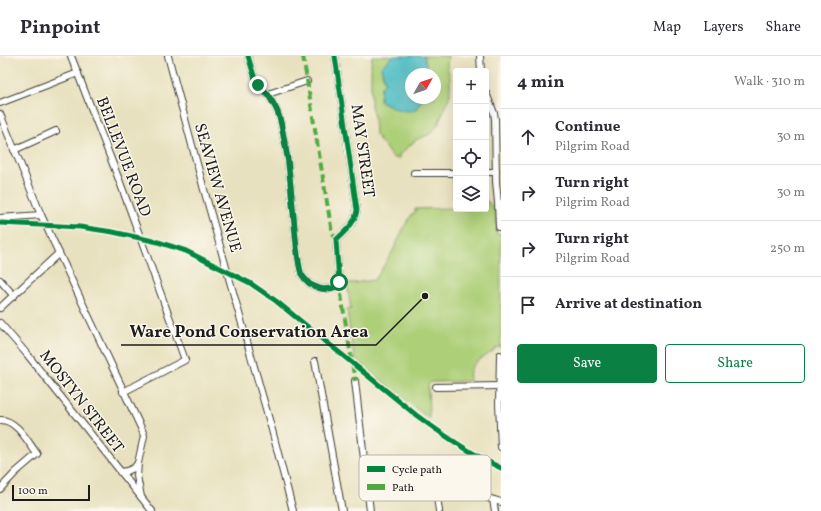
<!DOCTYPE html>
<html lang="en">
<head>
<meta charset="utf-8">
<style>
  :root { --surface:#fff; --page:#f7f7f7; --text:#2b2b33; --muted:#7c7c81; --line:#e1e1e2; --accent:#0b8043 }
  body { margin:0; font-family:Vollkorn,serif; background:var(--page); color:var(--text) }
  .controls { position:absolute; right:12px; top:12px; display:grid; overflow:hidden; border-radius:4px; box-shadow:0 4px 16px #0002 }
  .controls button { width:36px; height:36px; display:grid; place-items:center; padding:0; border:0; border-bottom:1px solid var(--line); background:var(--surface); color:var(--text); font:20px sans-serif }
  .compass { position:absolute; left:405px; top:12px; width:36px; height:36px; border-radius:50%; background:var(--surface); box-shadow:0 4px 16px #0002; rotate:50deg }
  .scale { position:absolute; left:12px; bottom:10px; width:78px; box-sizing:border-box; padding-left:4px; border:2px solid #1c1c1c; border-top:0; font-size:11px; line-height:14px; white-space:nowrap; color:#1c1c1c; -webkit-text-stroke:3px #fbf7ec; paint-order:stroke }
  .stop { position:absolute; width:12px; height:12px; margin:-9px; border:3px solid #0b8043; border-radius:50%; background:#fff }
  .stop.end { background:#0b8043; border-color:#fff; box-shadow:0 1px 4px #0008 }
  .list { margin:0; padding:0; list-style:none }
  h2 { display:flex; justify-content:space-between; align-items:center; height:52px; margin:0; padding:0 16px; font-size:17px }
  h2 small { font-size:13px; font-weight:400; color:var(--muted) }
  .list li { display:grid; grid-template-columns:26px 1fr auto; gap:12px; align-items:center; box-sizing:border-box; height:56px; padding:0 16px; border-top:1px solid var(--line) }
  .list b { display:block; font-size:15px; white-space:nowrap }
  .list p { margin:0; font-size:13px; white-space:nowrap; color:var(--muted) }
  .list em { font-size:13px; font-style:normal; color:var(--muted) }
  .actions { display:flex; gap:8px; padding:12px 16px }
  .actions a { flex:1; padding:9px 0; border:1px solid var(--accent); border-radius:4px; text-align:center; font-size:14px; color:var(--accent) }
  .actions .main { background:var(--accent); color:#fff }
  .icon { flex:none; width:22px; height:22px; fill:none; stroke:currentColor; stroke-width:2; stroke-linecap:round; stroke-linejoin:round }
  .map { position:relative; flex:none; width:501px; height:455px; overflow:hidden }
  header { display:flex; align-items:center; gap:24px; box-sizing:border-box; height:56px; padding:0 20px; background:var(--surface); border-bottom:1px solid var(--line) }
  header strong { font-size:19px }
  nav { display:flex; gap:22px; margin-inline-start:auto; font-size:14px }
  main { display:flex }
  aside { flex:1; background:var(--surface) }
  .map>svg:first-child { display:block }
  .green { fill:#adcf78; stroke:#64764a }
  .water { fill:#50bec5; stroke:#366d70 }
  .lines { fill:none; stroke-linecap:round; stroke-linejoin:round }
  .minor-casing { stroke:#3b3a34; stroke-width:8 }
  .minor { stroke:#fff; stroke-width:6 }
  .quiet { stroke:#52a943; stroke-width:4; stroke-dasharray:8 4; stroke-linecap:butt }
  .cycleway-casing { stroke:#fbf7ec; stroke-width:8 }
  .cycleway { stroke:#00873e; stroke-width:5 }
  .route { stroke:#0b8043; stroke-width:5 }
  .labels { text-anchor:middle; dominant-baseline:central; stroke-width:3; stroke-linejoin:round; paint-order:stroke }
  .street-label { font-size:16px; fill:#1c1c1c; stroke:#fbf7ec }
  .key { fill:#fbf7ec; stroke:#b8b5ae; stroke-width:1 }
  .key-label { font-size:11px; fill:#1c1c1c }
  .leader { fill:none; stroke:#1c1c1c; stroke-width:1.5 }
  .callout-dot { fill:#1c1c1c; stroke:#fbf7ec; stroke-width:1.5 }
  .callout-label { font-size:17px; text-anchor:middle; font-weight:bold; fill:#1c1c1c; stroke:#fbf7ec; stroke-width:3; stroke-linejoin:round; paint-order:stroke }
</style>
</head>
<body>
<header>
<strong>Pinpoint</strong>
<nav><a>Map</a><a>Layers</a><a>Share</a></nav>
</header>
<main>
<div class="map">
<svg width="501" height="455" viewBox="0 0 501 455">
  <rect width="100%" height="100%" fill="#fbf7ec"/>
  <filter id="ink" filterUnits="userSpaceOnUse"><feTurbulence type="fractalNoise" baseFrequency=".025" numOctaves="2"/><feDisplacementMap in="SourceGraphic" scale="8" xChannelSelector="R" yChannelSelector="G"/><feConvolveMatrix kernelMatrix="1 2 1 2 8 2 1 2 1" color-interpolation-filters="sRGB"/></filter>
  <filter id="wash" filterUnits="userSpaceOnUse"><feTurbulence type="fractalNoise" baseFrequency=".012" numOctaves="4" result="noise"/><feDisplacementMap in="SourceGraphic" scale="16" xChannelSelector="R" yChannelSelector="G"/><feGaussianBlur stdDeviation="0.9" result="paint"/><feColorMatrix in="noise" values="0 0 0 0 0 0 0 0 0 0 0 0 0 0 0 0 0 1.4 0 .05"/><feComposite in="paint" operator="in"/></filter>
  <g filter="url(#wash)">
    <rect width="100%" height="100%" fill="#e8e1bf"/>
    <g class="green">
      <path d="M372,0h21l-10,9 -1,8 3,9 -4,5 -1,14 7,3 28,6 8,-12h12v-24h-8v-6l-3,-12h24l-1,10 3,12v17l-12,30 -8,9 -14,6 -17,15v4l-7,-2 -17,-23 -1,-17 -3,-11v-38z"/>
      <path d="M453,120h3v33h30v-9c11,8 11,20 10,34h5v113h-4c-7,9 -24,13 -27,24 -1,3 0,7 0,10l-39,1 -3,3 1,34 -75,-61 -7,-48 4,-1 -4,-25 27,-4 4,-5 16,-26 10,-22 8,-13 3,-1v-4l39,-1z"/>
    </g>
    <path class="water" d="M393,0h31l3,12v6h-16v24h12l-8,12c-16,3 -21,-3 -35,-9l1,-14 4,-5 -4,-15z"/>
  </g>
  <g filter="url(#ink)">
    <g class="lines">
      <g class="minor-casing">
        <g id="minor">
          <path d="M71,0l50,129 64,175 -62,32"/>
          <path d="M168,0l35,130 69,244 21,81"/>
          <path d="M248,0l7,23 3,6 10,9 9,17 3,9 8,41 8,82 5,31 9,10 12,5 12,-1 3,-2 2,-4 -3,-42c10,-10 19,-16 21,-30l-22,-154"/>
          <path d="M480,0l1,15"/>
          <path d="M486,37l8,20 1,6 1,63 2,21h3"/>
          <path d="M268,38l39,-13"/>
          <path d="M0,47l78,-30"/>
          <path d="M0,58l41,101 101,215 2,6 -6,27 -4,5 -7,3 -7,1"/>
          <path d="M14,94l42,-19"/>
          <path d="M486,116h10"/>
          <path d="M414,117h42"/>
          <path d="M498,147l1,24"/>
          <path d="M0,162l41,-3"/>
          <path d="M0,224l14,16"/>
          <path d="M0,252l59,-55"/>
          <path d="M0,267l26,30 115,144"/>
          <path d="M500,299l-1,49 2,43"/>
          <path d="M315,305l27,150"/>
          <path d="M355,325l15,130"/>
          <path d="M436,331l65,-1"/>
          <path d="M0,364c16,-1 28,22 37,34l-21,18 -16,17"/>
          <path d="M138,407l-1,13 4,21 11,14"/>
          <path d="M493,444l2,11"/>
          <path d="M439,455l-2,-14 2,-10c14,-7 28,3 41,8 7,3 14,5 21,7"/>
        </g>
      </g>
      <use href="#minor" class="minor"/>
      <g class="quiet">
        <path d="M303,0l29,177 4,9"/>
        <path d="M339,226l16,99"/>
      </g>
      <g class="cycleway-casing">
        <g id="cycleway">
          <path d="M248,0l7,23 3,6 10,9 9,17 3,9 8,41 8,82 5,31 9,10 12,5 12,-1 3,-2 2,-4 -3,-42c10,-10 19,-16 21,-30l-22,-154"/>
          <path d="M0,167l80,4 33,5 45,10 28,9 64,32 26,18 140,114c27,20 55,39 85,53"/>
        </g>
      </g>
      <use href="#cycleway" class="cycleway"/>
    </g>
  </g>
  <g class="lines" filter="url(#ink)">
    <path class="route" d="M258,29c9,7 15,16 20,27 4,11 6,24 8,36 5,30 7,61 10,91 1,10 1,27 6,36 6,13 29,21 37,7"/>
  </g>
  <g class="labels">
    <g class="street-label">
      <text transform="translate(362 95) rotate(82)">MAY STREET</text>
      <text transform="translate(123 101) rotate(69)">BELLEVUE ROAD</text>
      <text transform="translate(217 132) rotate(74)">SEAVIEW AVENUE</text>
      <text transform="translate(81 346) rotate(52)">MOSTYN STREET</text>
    </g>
  </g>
  <rect x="359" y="399" width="132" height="46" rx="6" class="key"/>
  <rect x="367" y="410" width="18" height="6" fill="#00873e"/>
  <rect x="367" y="428" width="18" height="6" fill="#52a943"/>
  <g class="key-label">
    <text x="392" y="417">Cycle path</text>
    <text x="392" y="435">Path</text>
  </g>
  <path class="leader" d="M425 240L376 289H121"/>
  <circle class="callout-dot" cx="425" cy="240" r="4"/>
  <g class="callout-label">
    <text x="249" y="281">Ware Pond Conservation Area</text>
  </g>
</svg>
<div class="controls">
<button>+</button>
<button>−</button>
<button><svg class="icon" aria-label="locate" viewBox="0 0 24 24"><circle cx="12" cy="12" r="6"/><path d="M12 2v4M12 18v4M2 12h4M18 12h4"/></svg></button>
<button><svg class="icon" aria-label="layers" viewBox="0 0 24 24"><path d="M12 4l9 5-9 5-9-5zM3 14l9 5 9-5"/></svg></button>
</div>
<svg class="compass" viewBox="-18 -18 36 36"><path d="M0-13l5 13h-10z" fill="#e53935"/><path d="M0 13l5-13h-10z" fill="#7c7c81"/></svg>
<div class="scale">100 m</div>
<div class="stop" style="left:339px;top:226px"></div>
<div class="stop end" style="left:258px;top:29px"></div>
</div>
<aside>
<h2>4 min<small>Walk · 310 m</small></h2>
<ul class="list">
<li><svg class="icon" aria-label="ahead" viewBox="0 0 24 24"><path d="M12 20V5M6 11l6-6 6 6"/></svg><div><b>Continue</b><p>Pilgrim Road</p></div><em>30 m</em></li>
<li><svg class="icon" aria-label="right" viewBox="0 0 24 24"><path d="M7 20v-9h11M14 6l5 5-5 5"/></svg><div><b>Turn right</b><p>Pilgrim Road</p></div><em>30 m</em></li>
<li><svg class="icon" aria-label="right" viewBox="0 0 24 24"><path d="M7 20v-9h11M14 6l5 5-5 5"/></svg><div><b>Turn right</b><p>Pilgrim Road</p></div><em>250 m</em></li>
<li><svg class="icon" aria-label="arrive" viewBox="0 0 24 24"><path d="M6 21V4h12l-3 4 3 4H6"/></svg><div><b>Arrive at destination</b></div></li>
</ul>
<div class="actions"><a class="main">Save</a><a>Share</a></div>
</aside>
</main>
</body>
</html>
